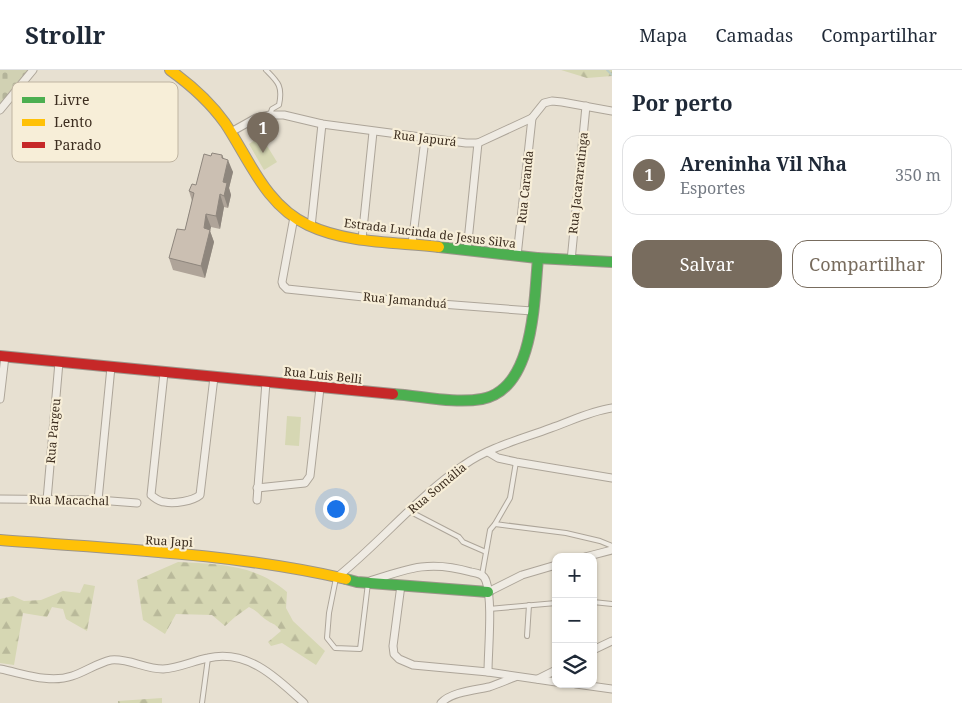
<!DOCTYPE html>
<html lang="pt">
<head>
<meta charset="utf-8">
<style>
  :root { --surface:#fff; --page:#f6f6f7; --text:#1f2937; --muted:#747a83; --line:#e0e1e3; --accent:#786c5e }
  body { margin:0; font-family:"Noto Serif",serif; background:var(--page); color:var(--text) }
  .controls { position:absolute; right:15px; bottom:15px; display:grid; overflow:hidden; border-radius:10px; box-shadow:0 1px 4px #0004 }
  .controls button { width:45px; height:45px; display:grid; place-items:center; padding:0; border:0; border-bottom:1px solid var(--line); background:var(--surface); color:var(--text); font:25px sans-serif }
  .you { position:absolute; left:335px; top:438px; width:18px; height:18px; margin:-12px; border:4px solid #fff; border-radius:50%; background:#1a73e8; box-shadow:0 0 0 8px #1a73e833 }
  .badge { display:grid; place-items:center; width:32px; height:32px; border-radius:50%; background:var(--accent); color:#fff; font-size:16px; font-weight:700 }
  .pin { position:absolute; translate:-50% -41px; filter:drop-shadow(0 1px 2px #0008) }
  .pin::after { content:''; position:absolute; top:26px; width:18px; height:15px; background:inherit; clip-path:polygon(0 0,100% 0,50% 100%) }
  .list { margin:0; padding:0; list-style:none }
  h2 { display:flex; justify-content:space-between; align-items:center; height:65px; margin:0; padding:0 20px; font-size:21px }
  h2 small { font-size:16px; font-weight:400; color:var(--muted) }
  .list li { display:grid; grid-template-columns:32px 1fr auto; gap:15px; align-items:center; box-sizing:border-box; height:80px; margin:0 10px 10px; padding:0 10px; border:1px solid var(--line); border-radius:15px }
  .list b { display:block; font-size:19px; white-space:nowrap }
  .list p { margin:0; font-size:16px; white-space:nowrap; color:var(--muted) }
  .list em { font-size:16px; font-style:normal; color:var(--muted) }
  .actions { display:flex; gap:10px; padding:15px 20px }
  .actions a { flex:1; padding:11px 0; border:1px solid var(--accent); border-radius:15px; text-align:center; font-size:18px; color:var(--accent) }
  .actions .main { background:var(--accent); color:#fff }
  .icon { flex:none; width:28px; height:28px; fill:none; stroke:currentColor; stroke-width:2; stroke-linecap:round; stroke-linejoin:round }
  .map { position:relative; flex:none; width:612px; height:633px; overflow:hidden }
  header { display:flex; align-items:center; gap:30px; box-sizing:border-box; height:70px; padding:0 25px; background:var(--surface); border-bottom:1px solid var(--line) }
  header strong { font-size:24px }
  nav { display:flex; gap:28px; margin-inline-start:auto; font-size:18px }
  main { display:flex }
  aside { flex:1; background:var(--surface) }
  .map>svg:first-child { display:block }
  .grass { fill:#d6d7b3 }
  .forest { fill:url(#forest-firs) }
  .cemetery { fill:url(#cemetery-stones) }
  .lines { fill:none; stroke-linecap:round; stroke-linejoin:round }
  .stream { stroke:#bcccc2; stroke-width:2 }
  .lane-casing { stroke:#ada599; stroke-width:6 }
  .street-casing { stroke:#ada599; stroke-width:9 }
  .fast-casing { stroke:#9c958a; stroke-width:12 }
  .slow-casing { stroke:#9c958a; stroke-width:12 }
  .jam-casing { stroke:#9c958a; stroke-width:12 }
  .lane { stroke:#efebe3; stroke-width:4 }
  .street { stroke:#efebe3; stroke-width:7 }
  .fast { stroke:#4caf50; stroke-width:10 }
  .slow { stroke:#ffc107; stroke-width:10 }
  .jam { stroke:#c62828; stroke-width:10 }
  .wall { fill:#afa499 }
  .shaded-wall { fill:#8e867d }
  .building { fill:#cbbfb2; stroke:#8e867d }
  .labels { text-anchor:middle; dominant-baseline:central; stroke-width:4.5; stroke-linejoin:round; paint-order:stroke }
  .street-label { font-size:12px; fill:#3d2e20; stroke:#f7eed8 }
  .key { fill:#f7eed8; stroke:#bfb4a1; stroke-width:1 }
  .key-label { font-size:14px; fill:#3d2e20 }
</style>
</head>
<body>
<header>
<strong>Strollr</strong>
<nav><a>Mapa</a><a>Camadas</a><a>Compartilhar</a></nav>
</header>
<main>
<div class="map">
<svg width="612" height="633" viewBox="0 0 612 633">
  <defs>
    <pattern id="forest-firs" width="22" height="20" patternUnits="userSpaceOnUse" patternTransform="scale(1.25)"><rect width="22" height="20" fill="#d6d7b3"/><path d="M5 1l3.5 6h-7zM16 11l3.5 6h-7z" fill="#b9b99a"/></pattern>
    <pattern id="cemetery-stones" width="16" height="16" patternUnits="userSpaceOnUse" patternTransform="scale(1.25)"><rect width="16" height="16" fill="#d1d1b3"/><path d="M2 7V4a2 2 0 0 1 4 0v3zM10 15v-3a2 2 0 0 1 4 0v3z" fill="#b4b49a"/></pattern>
  </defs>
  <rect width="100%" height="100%" fill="#e7e0d1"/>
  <g class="grass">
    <path d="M261,66l16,26 -13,8 -15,-26z"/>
    <path d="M287,346l14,1 -2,29 -14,-1z"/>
  </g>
  <g class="forest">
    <path d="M561,0h51v6l-25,2z"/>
    <path d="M178,492c40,2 77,2 109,30l-1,16 7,13 32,30 -9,14 -34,-22 -11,3 -3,-4 13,-11c-7,-9 -8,-6 -16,-12 -7,-5 -6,-7 -16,-12l-14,10 -10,9 -13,-11 -36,-1 -11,20 -22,-14 -6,-40z"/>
    <path d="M84,514l11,2 -8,45 -21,-12 -3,-10 -11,-2 -5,10 -24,-4 -9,52 -14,-2v-64l13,-3 11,5 17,-1 22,-9 17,2z"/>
    <path d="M162,628v5h-44v-2z"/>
  </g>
  <path class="cemetery" d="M0,0h30l-30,36z"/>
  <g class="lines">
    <path class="stream" d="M607,0l5,5"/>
    <g class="lane-casing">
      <g id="lane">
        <path d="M266,0c12,12 17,16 13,35l-7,4 -2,6"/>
        <path d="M409,441l50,26 4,5 23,10"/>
        <path d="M495,454l15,-26 6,-36"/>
        <path d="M482,505l8,-45 5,-6 71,9 34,8 12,5"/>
        <path d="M336,508l-7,35 -2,25 8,10 25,1 8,-66"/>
        <path d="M593,532l19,2"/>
        <path d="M489,539l67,-6"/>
        <path d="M527,566l2,-31"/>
        <path d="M202,633l6,-45"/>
      </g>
    </g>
    <g class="street-casing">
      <g id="street">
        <path d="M0,40l33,-40"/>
        <path d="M231,62l25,-14 14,-3h14l38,9 144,19h12l54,-25 12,-15 8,-2 10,1 50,9"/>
        <path d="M294,147l-12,65 1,3 4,4 115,12 130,10"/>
        <path d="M311,157l11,-103"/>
        <path d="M362,169l11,-107"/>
        <path d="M412,174l13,-105"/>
        <path d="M467,181l11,-108"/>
        <path d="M517,186l15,-138"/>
        <path d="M571,191l15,-155"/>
        <path d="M164,303l-13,122c4,3 8,7 14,7 9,2 28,-1 35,-7l14,-118"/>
        <path d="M0,329l5,-43"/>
        <path d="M488,382l10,6 18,4 96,16"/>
        <path d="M257,418l48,-5 5,-7 10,-88"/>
        <path d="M0,429l98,1 39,3"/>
        <path d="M47,430l12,-138"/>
        <path d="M98,430l13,-133"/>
        <path d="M257,430l9,-118"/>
        <path d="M585,487l27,-7"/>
        <path d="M336,508c44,-35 81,-81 128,-113 25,-18 58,-26 87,-37 20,-7 40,-17 61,-20"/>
        <path d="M370,511c39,-13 60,-21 101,-9 6,1 13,2 15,9 7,20 2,69 2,91"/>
        <path d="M401,515l-8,61 1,8 5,5 14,6 75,7 68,10"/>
        <path d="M488,522l34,-17 34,-10"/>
        <path d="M593,580l19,-9"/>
        <path d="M0,599c22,4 49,15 72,7 13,-4 25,-13 39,-16 17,-2 34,9 52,9 16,-1 30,-8 45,-11 40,-9 69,20 96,45"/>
        <path d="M538,609l18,-9"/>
        <path d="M576,614l36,5"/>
        <path d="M441,633c10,-11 34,-13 48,-16 9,-3 18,-7 26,-10"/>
      </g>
    </g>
    <g class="fast-casing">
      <g id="fast">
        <path d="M439,177l98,11 75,4"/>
        <path d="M393,324c29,2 61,10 89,5 53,-10 52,-100 56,-141"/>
        <path d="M346,509l11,3 131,10"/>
      </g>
    </g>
    <g class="slow-casing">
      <g id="slow">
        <path d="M170,0c21,15 40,32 55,53 24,36 41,83 83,102 40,19 89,17 131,22"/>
        <path d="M0,470c116,9 233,13 346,39"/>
      </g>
    </g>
    <g class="jam-casing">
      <path id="jam" d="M0,286l393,38"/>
    </g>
    <use href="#lane" class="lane"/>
    <use href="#street" class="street"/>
    <use href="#fast" class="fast"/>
    <use href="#slow" class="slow"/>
    <use href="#jam" class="jam"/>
  </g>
  <path class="wall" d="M222,85l2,4 9,13 -4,16 2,7 -3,13 -4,-1 -4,22 -9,-2 -1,4 4,11 -9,36 -32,-8 -4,-12 16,-28 7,-29 -3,-10 7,-6 15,-29z"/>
  <g class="shaded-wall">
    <path d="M222,85l5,12 1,-7 5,12 -4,16 2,7 -3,13 -4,-12z"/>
    <path d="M220,124l4,13 -4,22 -4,-13z"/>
    <path d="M206,144l5,13 -1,4 4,11 -9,36 -4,-12 3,-38z"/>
  </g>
  <path class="building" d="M212,83l10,2v3l6,2 -5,22 4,1 -3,13 -4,-2 -4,22 -10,-2 -2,14 6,2 -9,36 -32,-8 8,-29 8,1 9,-37 -5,-2 3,-7 4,1 8,-31 7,2z"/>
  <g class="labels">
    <g class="street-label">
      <text transform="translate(425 68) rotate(7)">Rua Japurá</text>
      <text transform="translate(578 113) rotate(-84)">Rua Jacararatinga</text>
      <text transform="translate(525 117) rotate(-84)">Rua Caranda</text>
      <text transform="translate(430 163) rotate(7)">Estrada Lucinda de Jesus Silva</text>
      <text transform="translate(405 230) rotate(5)">Rua Jamanduá</text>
      <text transform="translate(323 305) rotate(6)">Rua Luis Belli</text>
      <text transform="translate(53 361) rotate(-85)">Rua Pargeu</text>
      <text transform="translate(437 418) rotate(-40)">Rua Somália</text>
      <text transform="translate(69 430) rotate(1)">Rua Macachal</text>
      <text transform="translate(169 471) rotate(3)">Rua Japi</text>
    </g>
  </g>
  <rect x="12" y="12" width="166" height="80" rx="8" class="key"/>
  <rect x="22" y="27" width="23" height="6" fill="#4caf50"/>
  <rect x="22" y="49" width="23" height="7" fill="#ffc107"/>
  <rect x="22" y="72" width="23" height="6" fill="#c62828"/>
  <g class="key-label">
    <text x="54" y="35">Livre</text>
    <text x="54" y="57">Lento</text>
    <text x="54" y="80">Parado</text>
  </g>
</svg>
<div class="controls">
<button>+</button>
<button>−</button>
<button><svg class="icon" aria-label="layers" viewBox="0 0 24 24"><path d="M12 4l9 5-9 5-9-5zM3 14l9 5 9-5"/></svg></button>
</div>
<div class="you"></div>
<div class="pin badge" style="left:263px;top:83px">1</div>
</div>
<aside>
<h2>Por perto<small></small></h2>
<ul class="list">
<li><span class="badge">1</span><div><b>Areninha Vil Nha</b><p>Esportes</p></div><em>350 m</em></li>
</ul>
<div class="actions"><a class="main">Salvar</a><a>Compartilhar</a></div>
</aside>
</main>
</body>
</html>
